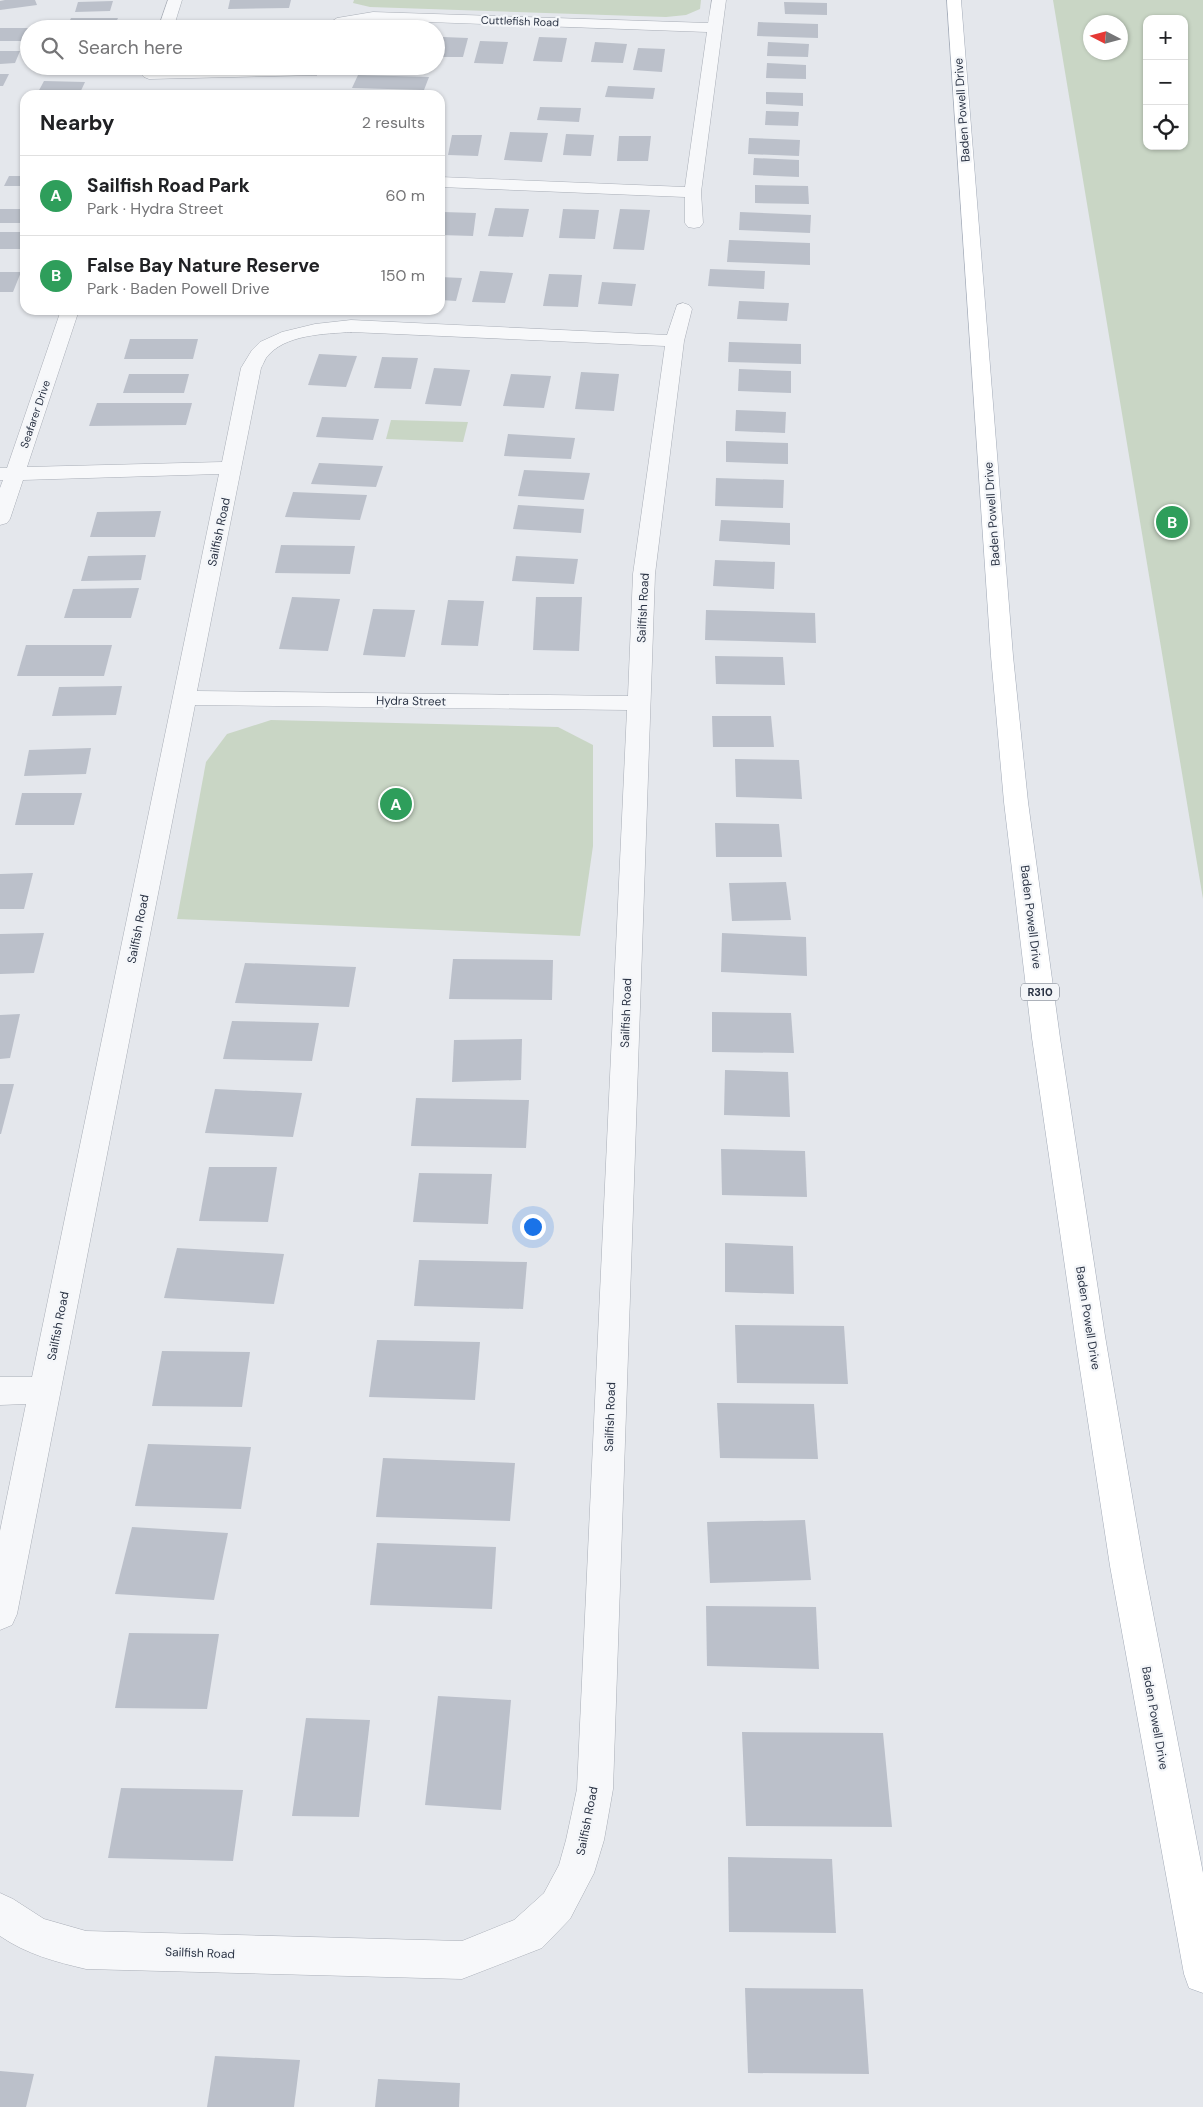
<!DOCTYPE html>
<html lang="en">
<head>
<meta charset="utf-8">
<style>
  :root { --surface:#fff; --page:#f2f2f2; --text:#202124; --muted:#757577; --line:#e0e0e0; --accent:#d1495b }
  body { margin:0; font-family:"DM Sans",sans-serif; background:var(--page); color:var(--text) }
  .controls { position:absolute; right:15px; top:15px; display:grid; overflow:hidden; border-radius:10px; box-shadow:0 1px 4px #0004 }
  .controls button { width:45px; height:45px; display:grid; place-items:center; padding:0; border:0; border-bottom:1px solid var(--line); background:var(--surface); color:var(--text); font:25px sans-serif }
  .compass { position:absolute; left:1083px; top:15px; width:45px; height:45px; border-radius:50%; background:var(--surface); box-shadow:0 1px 4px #0004; rotate:276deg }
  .you { position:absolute; left:532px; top:1226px; width:18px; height:18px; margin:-12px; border:4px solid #fff; border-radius:50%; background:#1a73e8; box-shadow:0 0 0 8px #1a73e833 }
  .badge { display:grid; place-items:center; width:32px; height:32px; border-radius:50%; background:var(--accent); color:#fff; font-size:16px; font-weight:700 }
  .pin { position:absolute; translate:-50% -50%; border:2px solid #fff; box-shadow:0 1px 5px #0006 }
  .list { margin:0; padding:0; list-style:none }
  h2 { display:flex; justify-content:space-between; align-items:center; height:65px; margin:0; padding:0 20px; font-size:21px }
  h2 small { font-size:16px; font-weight:400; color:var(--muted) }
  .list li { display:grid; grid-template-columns:32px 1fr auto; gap:15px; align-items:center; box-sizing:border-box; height:80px; padding:0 20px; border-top:1px solid var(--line) }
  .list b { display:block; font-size:19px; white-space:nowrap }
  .list p { margin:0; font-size:16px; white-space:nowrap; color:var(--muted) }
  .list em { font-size:16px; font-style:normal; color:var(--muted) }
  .icon { flex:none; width:28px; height:28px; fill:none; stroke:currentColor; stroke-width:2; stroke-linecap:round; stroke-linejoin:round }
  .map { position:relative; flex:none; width:1203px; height:2107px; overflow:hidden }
  .search { position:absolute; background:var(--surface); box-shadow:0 1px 4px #0004; left:20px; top:20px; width:425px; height:55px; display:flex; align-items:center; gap:12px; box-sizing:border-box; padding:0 18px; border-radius:28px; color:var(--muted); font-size:19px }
  .panel { position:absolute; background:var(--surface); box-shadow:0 1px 4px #0004; left:20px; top:90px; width:425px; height:225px; border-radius:15px }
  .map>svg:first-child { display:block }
  .green { fill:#c9d6c5; fill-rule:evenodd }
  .building { fill:#bbc0ca }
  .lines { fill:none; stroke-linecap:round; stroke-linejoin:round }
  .minor-casing { stroke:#a9aeb7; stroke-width:1 }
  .major-casing { stroke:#a3abb8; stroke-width:1 }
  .minor { fill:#f7f8fa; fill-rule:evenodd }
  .major { fill:#fff; fill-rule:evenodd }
  .labels { text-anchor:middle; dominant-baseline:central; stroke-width:4.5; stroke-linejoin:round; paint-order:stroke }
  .far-street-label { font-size:11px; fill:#2b3445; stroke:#f4f6f9 }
  .shield { fill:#f4f6f9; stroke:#676e7b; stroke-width:1 }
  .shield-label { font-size:11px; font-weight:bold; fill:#2b3445 }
  .street-label { font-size:12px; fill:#2b3445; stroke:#f4f6f9 }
</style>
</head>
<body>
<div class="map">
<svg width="1203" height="2107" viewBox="0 0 1203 2107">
  <rect width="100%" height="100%" fill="#e4e7ec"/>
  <g class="green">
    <path d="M354,0h347l-1,9 -14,6 -20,2 -296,-10 -17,-4z"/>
    <path d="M1053,0h150v899zM1147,19h37v127h-37zM1120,22v30h-30v-30z"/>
    <path d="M391,420l77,2 -5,20 -77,-3z"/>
    <path d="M271,720l287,7 35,18v101l-13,90 -403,-17 29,-157 21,-28z"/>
  </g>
  <g class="building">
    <path d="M5,0h30l2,5 -37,5v-9z"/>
    <path d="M230,0h61l-2,8 -61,1z"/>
    <path d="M113,1l-3,10 -35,1 3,-10z"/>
    <path d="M784,2l43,1v12l-42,-1z"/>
    <path d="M71,18h47l-5,11h-47z"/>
    <path d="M272,21l-1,8h-43l2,-7z"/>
    <path d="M758,22l60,2v14l-61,-2z"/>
    <path d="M0,28h28l-6,13h-22z"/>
    <path d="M443,37l25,1 -5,19h-25z"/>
    <path d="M539,37l28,1 -5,24 -29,-1z"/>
    <path d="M480,41l28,1 -5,22 -29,-1z"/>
    <path d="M595,42l32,2 -4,19 -32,-1z"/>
    <path d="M768,42l41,2 -1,13 -41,-1z"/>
    <path d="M638,48l27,1 -3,23 -29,-2z"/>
    <path d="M0,51h20l-5,12 -15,1z"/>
    <path d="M767,63l39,2v14l-40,-1z"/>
    <path d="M369,66h33l-1,3 -32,-1z"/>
    <path d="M0,74h9l-6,12h-3z"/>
    <path d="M358,75l71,2 -5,13 -72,-2z"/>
    <path d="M44,81l41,1 -6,13 -42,-1z"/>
    <path d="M608,86l47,2 -2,11 -48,-2z"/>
    <path d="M766,92l37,1v13l-37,-2z"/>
    <path d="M540,107l41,1 -2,14 -42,-2z"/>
    <path d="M766,111l33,1 -1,14 -33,-1z"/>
    <path d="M510,132l38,1 -6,29 -38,-2z"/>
    <path d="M566,134l28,1 -3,21 -28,-1z"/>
    <path d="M452,135h30l-4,21 -30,-1z"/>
    <path d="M619,136h32l-3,25h-31z"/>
    <path d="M749,138l51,2 -1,16 -51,-2z"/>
    <path d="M754,158l45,2v17l-46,-2z"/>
    <path d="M9,176h16v10h-21z"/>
    <path d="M755,185l53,1 1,18 -54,-1z"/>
    <path d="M495,208l34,1 -6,28 -35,-1z"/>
    <rect x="0" y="209" width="25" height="14"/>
    <path d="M563,209l36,1 -4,29 -36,-1z"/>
    <path d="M620,209l30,1 -6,40 -31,-1z"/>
    <path d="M443,212l33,1 -3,23 -33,-1z"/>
    <path d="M740,212l71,3 -1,18 -71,-3z"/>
    <path d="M0,232h25l-4,17h-21z"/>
    <path d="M729,240l81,3v22l-83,-3z"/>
    <path d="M710,269l55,2 -1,18 -56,-3z"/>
    <path d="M480,271l33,2 -8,30 -33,-1z"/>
    <path d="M0,272h21l-8,20h-13z"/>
    <path d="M549,274l33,1 -4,32 -35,-1z"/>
    <path d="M440,277l22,1 -6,23 -16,-1z"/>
    <path d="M602,282l34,2 -4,22 -34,-2z"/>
    <path d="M739,301l50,2 -2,18 -50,-2z"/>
    <path d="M130,339h68l-5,20h-69z"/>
    <path d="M729,342l72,2v20l-73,-2z"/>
    <path d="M319,354l38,2 -11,31 -38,-2z"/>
    <path d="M382,357l36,1 -7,31 -37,-1z"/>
    <path d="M434,368l36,2 -9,36 -36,-2z"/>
    <path d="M739,369l52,2v22l-53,-2z"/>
    <path d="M581,372l38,2 -5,37 -39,-2z"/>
    <path d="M129,374h60l-5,19h-61z"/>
    <path d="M511,374l40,2 -7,32 -41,-2z"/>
    <path d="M97,403h95l-6,22 -97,1z"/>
    <path d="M736,410l50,2 -1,21 -50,-2z"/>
    <path d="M322,417l57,2 -6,21 -57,-3z"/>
    <path d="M508,434l67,4 -4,21 -67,-3z"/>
    <path d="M726,441l62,2v21l-62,-2z"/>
    <path d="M319,463l64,3 -7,21 -65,-3z"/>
    <path d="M524,470l66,3 -6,27 -66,-4z"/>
    <path d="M716,478l68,2 -1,28 -68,-2z"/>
    <path d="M293,492l74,3 -7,25 -75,-3z"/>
    <path d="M518,505l66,4 -3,24 -68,-4z"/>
    <path d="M161,511l-6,26h-65l7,-25z"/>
    <path d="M721,520l69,3v22l-71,-4z"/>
    <path d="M281,545l74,1 -5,28 -75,-1z"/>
    <path d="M146,555l-5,25 -60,1 7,-25z"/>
    <path d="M516,556l62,3 -4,25 -62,-3z"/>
    <path d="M715,560l60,2 -1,27 -61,-3z"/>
    <path d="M139,588l-8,30h-67l9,-29z"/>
    <path d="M292,597l48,2 -12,52 -49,-2z"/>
    <path d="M536,597h46l-3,54 -46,-1z"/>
    <path d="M448,600l36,1 -6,45 -37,-1z"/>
    <path d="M373,609l42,1 -10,47 -42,-2z"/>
    <path d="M706,610l109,3 1,30 -111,-3z"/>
    <path d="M26,645h86l-8,31h-87z"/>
    <path d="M715,656l68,1 2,28 -69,-1z"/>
    <path d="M122,686l-6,29 -64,1 7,-29z"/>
    <path d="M712,716h59l3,31h-61z"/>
    <path d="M91,748l-5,26 -62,2 5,-26z"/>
    <path d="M735,759l64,1 3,39 -66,-2z"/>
    <path d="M22,793h60l-8,32h-59z"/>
    <path d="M715,823l64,1 3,33h-66z"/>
    <path d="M33,873l-9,36h-24v-35z"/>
    <path d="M786,882l5,38 -59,1 -3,-38z"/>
    <path d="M44,933l-10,40 -34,1v-40z"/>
    <path d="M722,933l84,4 1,39 -86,-4z"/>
    <path d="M453,959l100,1 -1,40 -103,-1z"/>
    <path d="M245,963l111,4 -7,40 -114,-4z"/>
    <path d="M712,1012l79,1 3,40 -82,-1z"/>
    <path d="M20,1014l-10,44 -10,1v-44z"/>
    <path d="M232,1021l87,2 -7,38 -89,-2z"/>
    <path d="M522,1039l-1,41 -69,2 2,-42z"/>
    <path d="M725,1070l63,2 2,45 -66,-2z"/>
    <path d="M0,1084h14l-13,50h-1z"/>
    <path d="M215,1089l87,4 -9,44 -88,-4z"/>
    <path d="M416,1098l113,2 -3,48 -115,-2z"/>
    <path d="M721,1149l84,2 2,46 -85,-2z"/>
    <path d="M209,1167h68l-9,55 -69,-1z"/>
    <path d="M419,1173l73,1 -4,50 -75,-2z"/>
    <path d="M725,1243l68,3 1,48 -69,-2z"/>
    <path d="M177,1248l107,6 -10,50 -110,-6z"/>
    <path d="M419,1260l108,2 -4,47 -109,-3z"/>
    <path d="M735,1325l109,1 4,58 -111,-1z"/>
    <path d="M377,1340l103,2 -5,58 -106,-3z"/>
    <path d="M162,1351l88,1 -8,55 -90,-1z"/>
    <path d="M717,1403l97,1 4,55 -98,-1z"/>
    <path d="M148,1444l103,3 -10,62 -106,-3z"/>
    <path d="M383,1458l132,5 -5,58 -134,-4z"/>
    <path d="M805,1520l6,60 -101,3 -3,-61z"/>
    <path d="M132,1527l96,6 -14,67 -99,-6z"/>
    <path d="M377,1543l119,4 -4,62 -122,-4z"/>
    <path d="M706,1606l110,1 3,62 -112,-3z"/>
    <path d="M129,1633l90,1 -12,75 -92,-1z"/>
    <path d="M438,1696l73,4 -10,110 -76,-5z"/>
    <path d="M306,1718l64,2 -11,97 -67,-1z"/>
    <path d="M742,1732l141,1 9,94 -146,-1z"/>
    <path d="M121,1788l122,2 -10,71 -125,-3z"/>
    <path d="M728,1857l104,2 4,74 -107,-1z"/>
    <path d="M745,1988l118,1 6,85 -121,-1z"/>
    <path d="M215,2056l85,4 -6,47h-87z"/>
    <path d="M0,2071l34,3 -8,33h-26z"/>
    <path d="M378,2079l82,4 -1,24h-84z"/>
  </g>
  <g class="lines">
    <g class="minor-casing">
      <g id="minor">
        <path d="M168,0h14l-9,29h-15z"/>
        <path d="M712,0h14l-25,192 2,31 -3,4 -6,1 -6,-1 -3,-4v-26l-245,-10v-10l245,10 22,-155 -334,-12c-18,3 -35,9 -53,9l17,-11 36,-6 335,11z"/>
        <path d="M312,67l5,2 3,3 -3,3 -168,4 -5,-2 -3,-3 3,-3 5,-2z"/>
        <path d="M683,303l6,2 3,4 -8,32 -29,233 -42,1215 -9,51 -10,33 -24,46 -28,29 -80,31 -376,-10c-30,-7 -60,-15 -86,-33v-43l13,6 31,20 42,12 376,10 52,-21 30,-27 15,-28 7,-25 11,-51 50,-1079 -432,-5 -178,909 -5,11 -12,5v-99l26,-127 -26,1v-28h32l187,-903 -196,6 -13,39 -3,4 -7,2v-37l3,-8h-3v-12h7l54,-158h18l-52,157 195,-5 19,-94 11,-18 8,-8 22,-10 33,-8 36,-4 316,15 10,-30zM351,332l314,14 -32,228 -5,122 -431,-5 64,-323c2,-3 3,-7 5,-10 18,-24 59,-24 85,-26z"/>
      </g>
    </g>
    <g class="major-casing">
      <path id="major" d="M947,0h14l52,656 15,146 32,236 45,298 39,230 59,307v120l-14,-5 -5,-14 -74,-408 -35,-230 -43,-298 -28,-236 -13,-146z"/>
    </g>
    <use href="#minor" class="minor"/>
    <use href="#major" class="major"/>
  </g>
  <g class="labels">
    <g class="far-street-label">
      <text transform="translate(520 21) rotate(2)">Cuttlefish Road</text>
      <text transform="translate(35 414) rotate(-71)">Seafarer Drive</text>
    </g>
    <rect class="shield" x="1021" y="983.5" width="38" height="17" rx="4"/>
    <g class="shield-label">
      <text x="1040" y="992">R310</text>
    </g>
    <g class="street-label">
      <text transform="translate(962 110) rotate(-94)">Baden Powell Drive</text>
      <text transform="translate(992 514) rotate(-94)">Baden Powell Drive</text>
      <text transform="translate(219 532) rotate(-78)">Sailfish Road</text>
      <text transform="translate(643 608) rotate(-87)">Sailfish Road</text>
      <text transform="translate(411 701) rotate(1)">Hydra Street</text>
      <text transform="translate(1031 917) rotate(83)">Baden Powell Drive</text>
      <text transform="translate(138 929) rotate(-79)">Sailfish Road</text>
      <text transform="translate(626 1013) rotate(-88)">Sailfish Road</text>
      <text transform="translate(1088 1318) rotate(81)">Baden Powell Drive</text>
      <text transform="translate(58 1326) rotate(-79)">Sailfish Road</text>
      <text transform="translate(610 1417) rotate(-88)">Sailfish Road</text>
      <text transform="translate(1155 1718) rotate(80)">Baden Powell Drive</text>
      <text transform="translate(587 1821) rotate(-79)">Sailfish Road</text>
      <text transform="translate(200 1953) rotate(2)">Sailfish Road</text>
    </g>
  </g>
</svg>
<div class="controls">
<button>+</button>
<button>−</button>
<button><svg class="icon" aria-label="locate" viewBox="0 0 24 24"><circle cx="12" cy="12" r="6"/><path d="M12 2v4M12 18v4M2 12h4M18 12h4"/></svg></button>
</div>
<svg class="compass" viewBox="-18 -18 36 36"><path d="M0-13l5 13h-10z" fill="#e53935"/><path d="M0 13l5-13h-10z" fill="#757577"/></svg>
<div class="you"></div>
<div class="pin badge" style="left:396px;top:804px;background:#2e9e5b">A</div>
<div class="pin badge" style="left:1172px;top:522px;background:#2e9e5b">B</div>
<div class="search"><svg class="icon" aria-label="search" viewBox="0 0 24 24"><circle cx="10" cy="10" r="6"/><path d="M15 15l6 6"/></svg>Search here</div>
<section class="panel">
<h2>Nearby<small>2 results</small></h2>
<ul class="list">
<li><span class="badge" style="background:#2e9e5b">A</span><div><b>Sailfish Road Park</b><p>Park · Hydra Street</p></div><em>60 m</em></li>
<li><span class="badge" style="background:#2e9e5b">B</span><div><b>False Bay Nature Reserve</b><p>Park · Baden Powell Drive</p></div><em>150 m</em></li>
</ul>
</section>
</div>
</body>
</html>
